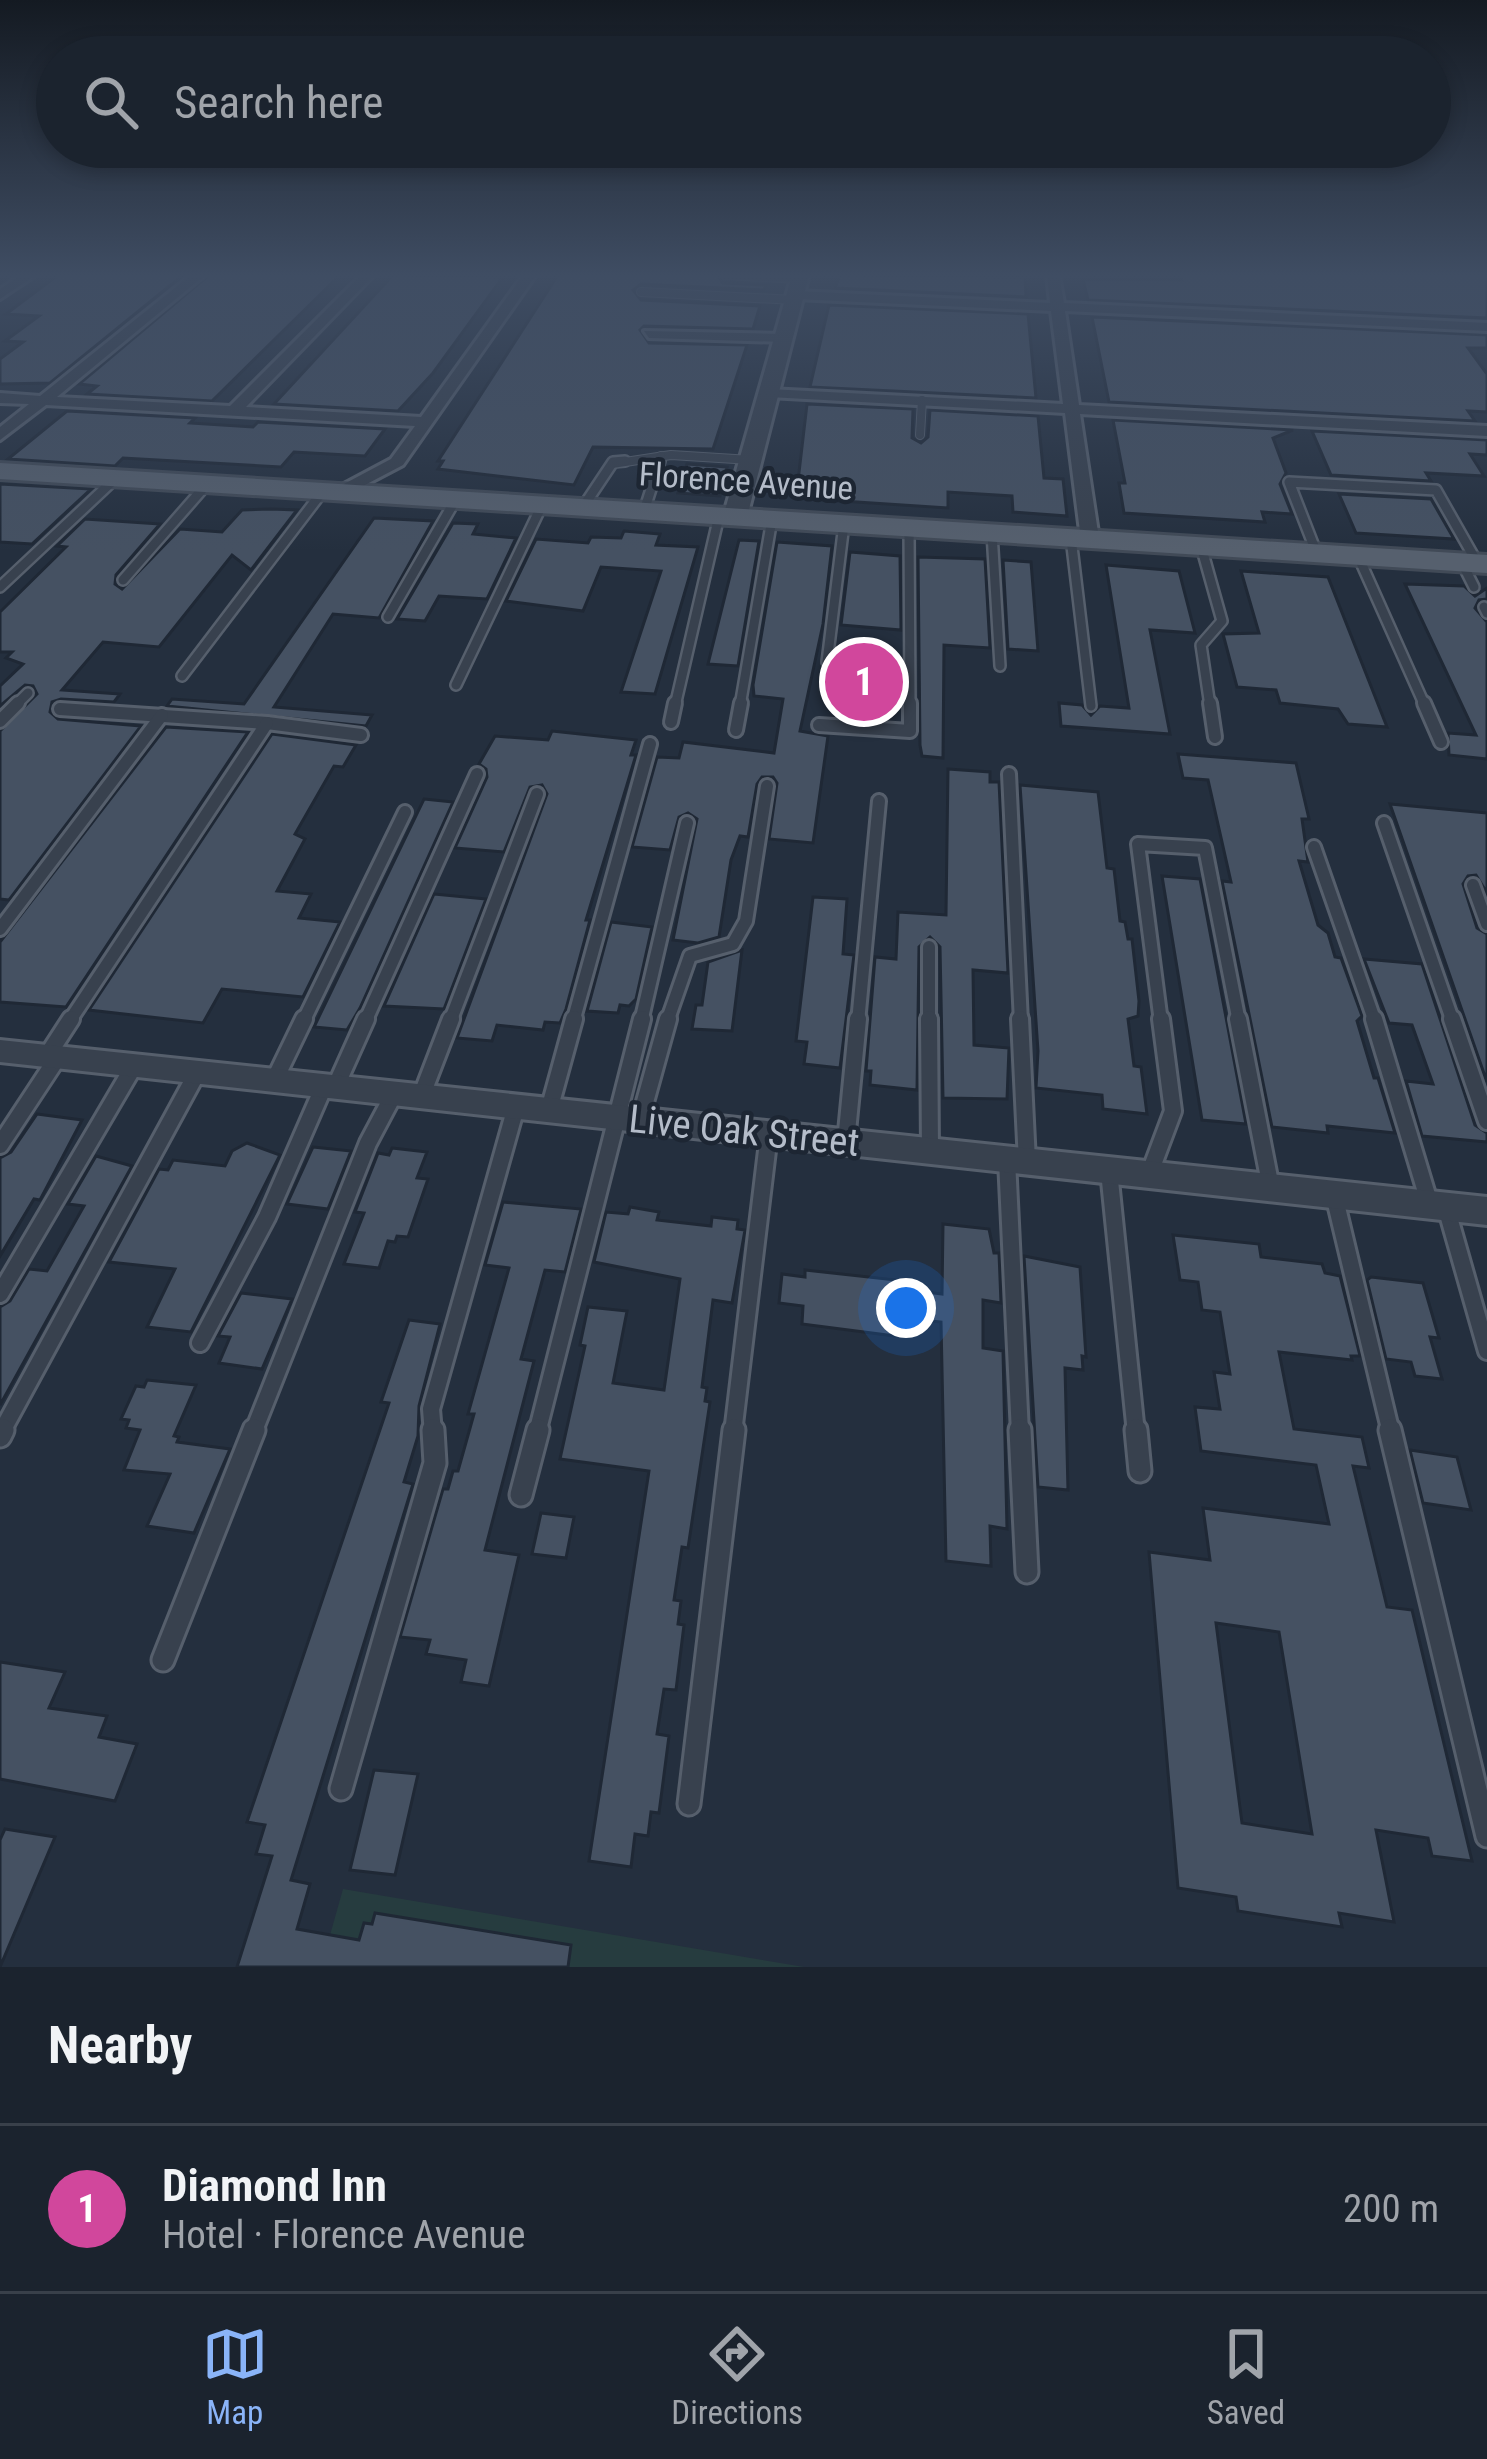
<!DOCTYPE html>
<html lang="en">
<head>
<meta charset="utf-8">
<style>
  :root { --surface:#1b232e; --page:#242b36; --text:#f1f3f6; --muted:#a0a4aa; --line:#39404a; --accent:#8ab4f8 }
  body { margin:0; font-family:"Roboto Condensed",sans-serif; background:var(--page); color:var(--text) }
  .you { position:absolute; left:906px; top:1308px; width:42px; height:42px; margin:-30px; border:9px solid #fff; border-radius:50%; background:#1a73e8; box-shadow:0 0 0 18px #1a73e833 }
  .badge { display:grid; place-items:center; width:78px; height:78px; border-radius:50%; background:var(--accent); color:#fff; font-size:39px; font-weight:700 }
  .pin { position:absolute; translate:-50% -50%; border:6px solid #fff; box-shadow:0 3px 12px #0006 }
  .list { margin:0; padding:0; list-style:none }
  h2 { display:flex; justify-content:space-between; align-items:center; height:156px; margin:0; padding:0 48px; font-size:51px }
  h2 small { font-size:39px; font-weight:400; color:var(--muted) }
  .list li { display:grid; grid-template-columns:78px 1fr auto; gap:36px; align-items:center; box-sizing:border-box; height:168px; padding:0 48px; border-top:3px solid var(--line) }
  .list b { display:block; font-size:45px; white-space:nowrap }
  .list p { margin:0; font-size:39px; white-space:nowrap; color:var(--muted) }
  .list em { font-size:39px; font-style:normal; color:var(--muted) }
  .icon { flex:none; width:66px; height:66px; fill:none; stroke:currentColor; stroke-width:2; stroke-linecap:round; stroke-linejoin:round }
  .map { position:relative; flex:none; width:1487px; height:1967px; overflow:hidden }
  .search { position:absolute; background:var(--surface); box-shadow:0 6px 18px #0003; left:36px; right:36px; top:36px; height:132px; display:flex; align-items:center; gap:30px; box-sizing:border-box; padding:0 42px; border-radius:66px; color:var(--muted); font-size:45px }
  .sheet { height:324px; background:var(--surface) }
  nav { display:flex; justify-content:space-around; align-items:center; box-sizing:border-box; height:168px; border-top:3px solid var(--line); background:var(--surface); font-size:33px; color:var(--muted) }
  nav a { display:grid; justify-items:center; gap:6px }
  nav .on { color:var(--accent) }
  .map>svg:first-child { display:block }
  .green { fill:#263c3f }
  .building { fill:#455162; stroke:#1f2835; stroke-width:3; fill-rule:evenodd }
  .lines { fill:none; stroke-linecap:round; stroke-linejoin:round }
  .service-far4-casing { stroke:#565f6c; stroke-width:10 }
  .service-far3-casing { stroke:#565f6c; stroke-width:14 }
  .service-far2-casing { stroke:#565f6c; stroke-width:18 }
  .service-far1-casing { stroke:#565f6c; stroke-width:22 }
  .service-casing { stroke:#565f6c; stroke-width:27 }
  .minor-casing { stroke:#565f6c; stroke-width:6 }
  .tertiary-casing { stroke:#565f6c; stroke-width:6 }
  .primary-casing { stroke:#414a57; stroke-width:6 }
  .service-far4 { stroke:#38414e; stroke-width:8 }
  .service-far3 { stroke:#38414e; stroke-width:9 }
  .service-far2 { stroke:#38414e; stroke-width:12 }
  .service-far1 { stroke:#38414e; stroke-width:16 }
  .service { stroke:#38414e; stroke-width:21 }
  .minor { fill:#38414e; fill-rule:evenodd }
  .tertiary { fill:#38414e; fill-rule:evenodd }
  .primary { fill:#56606e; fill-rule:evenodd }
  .labels { text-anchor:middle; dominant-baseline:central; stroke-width:9; stroke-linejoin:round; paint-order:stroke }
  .far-street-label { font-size:33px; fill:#b4bcc9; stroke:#1d2633 }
  .street-label { font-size:39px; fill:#b4bcc9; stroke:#1d2633 }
</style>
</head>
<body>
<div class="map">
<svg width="1487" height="1967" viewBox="0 0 1487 1967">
  <rect width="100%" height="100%" fill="#242f3e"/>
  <path class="green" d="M343,1889l461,78h-483z"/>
  <g class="building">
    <path d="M58,275h125l-133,108 -50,1v-25l23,-17 -18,-1 34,-25 -33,-2z"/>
    <path d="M209,275h131l-128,126 -125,-7 10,-8 -18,-2z"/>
    <path d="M393,275l110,2 -70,96 -35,38 -124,-7z"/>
    <path d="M558,275h159l6,8 43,2 -2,5 -123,-6 -8,6 8,10 119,6 -7,23 -109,-3 -4,4 9,13 98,2 -34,104 -120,-2 -19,38 -136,-16 5,-8h-5z"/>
    <path d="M840,275l185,2 1,20 -191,-9z"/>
    <path d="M1180,275h307v43l-399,-18 -5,-21 99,1z"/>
    <path d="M829,305l199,9 8,84 -226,-11z"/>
    <path d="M1092,317l395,18v13h-19l19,26v38l-19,-1 7,10 -366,-19z"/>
    <path d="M807,404l106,5 -1,29 9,5 7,-6 2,-27 108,6 6,62 19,1 4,37 -54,-4 -1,-16 -64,-4v16l-152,-10z"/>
    <path d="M67,411l128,7 -5,5 63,4 5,-5 127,7 -20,27 -71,-4 -13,15 -158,-9 -8,8 -107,-7z"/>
    <path d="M1113,420l180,10 -20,8 13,35 -6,11 12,30 -30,-2 3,10 -141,-9 -5,-30h6z"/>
    <path d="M1312,431l175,9v15l-17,-1 14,22 -58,-3 5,8 -100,-6z"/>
    <path d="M687,464l40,3 -7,29 -42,-3z"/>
    <path d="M0,484l91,5 -59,55 -32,-2z"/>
    <path d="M1339,494l92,5 23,40 -98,-6z"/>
    <path d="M271,509l26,1 -46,60 -19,-15 -73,92 -56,-5 -41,48 58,4 -6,8 -53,-3 -9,3 -2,10 8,7 83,7 -132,174 -9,-1v-168l37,-37 -4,-8 -8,-1 -25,21v-20l23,-22 -17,-6 6,-6h-12v-40l66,-65 -9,-1 28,-27 75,5 -44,51 -1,9 7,5 58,-60 42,3 20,-22z"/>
    <path d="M374,518l59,3 -54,97 -46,-4 -59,93 98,8 -6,11 -199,-20 5,-7 72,5z"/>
    <path d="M453,523l25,1 -5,10 43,4 -29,61 -48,-3 -14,25 -28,-2z"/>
    <path d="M624,531l36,3 -4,11 42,2 -43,147 -34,-2 40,-121 -60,-4 -18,44 -77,-10 30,-62 52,4 3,-6 30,1z"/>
    <path d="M739,540l20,1 -21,125 -30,-2z"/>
    <path d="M777,542l55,4 -9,78 -23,107 28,5 -15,107 -44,-4 8,-56 -4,-6h-11l-5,7 -9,53 -8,-1 -9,24 -12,77 -21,6 -25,-3 24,-121 -9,-6 -9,4 -9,33 -38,-3 25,-90 22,1 4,-16 91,11 9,-54 -29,-3 -1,-11z"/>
    <path d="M850,552l50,4 1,74 -60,-5z"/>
    <path d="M918,557l67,2 5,89 -46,-3 -1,113 -21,-2 -2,-11z"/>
    <path d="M1003,560l28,2 7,89 -30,-2z"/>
    <path d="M1106,565l73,6 16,62 -45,-3 20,104 -109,-8 -2,-23 23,2 9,10 9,-9 29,2z"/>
    <path d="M1241,571l87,6 59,150 -39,-3 -10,-15 -58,-6 -4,-13 -39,-3 -14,-53 36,-1z"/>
    <path d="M1405,584l59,2 11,10 12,-8v11l-8,1 -4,8 12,14v137l-38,-4 -1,-22 28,2z"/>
    <path d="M166,727l82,5 -182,275 -66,-5v-60z"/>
    <path d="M552,731l84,9 -5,15h5l-50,165h4l-24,89 -6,14 -15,-1 -2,8 -46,-5 -5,16 -35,-3 90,-244 -5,-9 -12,2 -26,65 -49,-4 32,-71 -1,-8 -7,-5 16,-28 53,4z"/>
    <path d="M272,734l84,11 -13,22 -9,-1 -39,68 10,5 -28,52 34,3 -12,24 41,4 -37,75 -81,-8 -19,34 -114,-13z"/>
    <path d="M1178,754l118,9 13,56h-7l6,43 -9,-1 19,64 10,8 7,24 6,1 21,58 -5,5 17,57h4l17,55 -68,-7 1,7 -56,-6 -50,-246 9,1 -23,-102 -25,-2z"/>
    <path d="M948,769l42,3v10h9l9,191 -35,-3 1,75 35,3 -2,51 -64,-1 -3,-151 -10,-10 -11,10 -2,143 -47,-5 1,-14h-5l9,-114 21,2 2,-47 48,3z"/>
    <path d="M1020,785l78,7 9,76 7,1 6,52 5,1 3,17h4l7,62 -1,15 -10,3 6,47 7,1 6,47 -44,-5 -1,-14 -66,-7 2,-37z"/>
    <path d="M424,799l29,3 -93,206 -13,22 -33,-3z"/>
    <path d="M1390,804l97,9v80l-11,-18 -8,1 -5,8 14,44 10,6v148z"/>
    <path d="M1162,876l38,3 46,245 -44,-4z"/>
    <path d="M434,894l52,5 -42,110 -60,-3z"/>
    <path d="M813,897l34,2 -4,55 11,1 -14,113 -36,-4 3,-22 -11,-1z"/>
    <path d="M611,922l41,5 -16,72 -7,7 -9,-1 -2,8 -31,-2z"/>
    <path d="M742,950l-10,81 -40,-2 4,-24h6l6,-43z"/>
    <path d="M1364,959l58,5 53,161 12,8v9l-65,-6 -16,-55 27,3 -21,-59 -23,-2z"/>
    <path d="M37,1114l45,6 -42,80 -6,-1 -34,57v-98l11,-6z"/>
    <path d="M247,1143l33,12 -89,177 -44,-5 28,-58 -66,-7 50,-93 9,1 5,-10 52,6 7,-15z"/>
    <path d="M313,1147l38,4 -23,58 -41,-5z"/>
    <path d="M392,1148l35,4 -10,26 11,1 -20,58 -11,-1 -2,6 -7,-1 -9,27 -35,-4 20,-51 -9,-1 23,-59 11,2z"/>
    <path d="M96,1156l36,10 -132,239v-98l10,-6 19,-32 18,2 37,-65 -16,-2z"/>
    <path d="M503,1202l78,7 -16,63 -20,-2 -24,89 13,2 -49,189 34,5 -30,131 -28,-4 5,-22 -40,-6 4,-14 -30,-3 43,-148h5l5,-18h5l16,-57h-6l41,-146 -24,-3z"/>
    <path d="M630,1207l29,5 -2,8 54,6 1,-9 26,3 -1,9 8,1 -13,73 -19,-3 -11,87 5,1 -2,13 5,1 -22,146 -6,-1 -8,53 7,1 -3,23 6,1 -8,65 -12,-1 -7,45 12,2 -10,77 -8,-1 -3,24 -13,-2 -4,33 -42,-6 60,-390 -89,-12 25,-113 -5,-1 8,-38 39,4 -14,72 51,7 16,-111 -86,-17 12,-50 22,2z"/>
    <path d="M943,1224l46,5 5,24h5l2,50 -18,-3v48l20,3 4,178 -17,-3 1,40 -45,-5 -5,-239 -46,-5v19l-93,-12 1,-18 -24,-3 3,-29 23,3v-7l91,10v8l46,6z"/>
    <path d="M1173,1235l86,9 2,13 61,7 3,9 15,3 20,80h-9l1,4 -73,-8 15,77 68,8 7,31 -16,-2 34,141 25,3 60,251 -40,-5 -4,-18 -52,-8 18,92 -55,-9 3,14 -104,-16 -2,-14 -58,-9 -29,-336 61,8 -7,-52 126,16 -13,-59 -115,-14 -6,-44 25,2 -6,-37 16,2 -10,-62 -18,-2 -4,-28 -18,-2zM1216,1623l63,9 33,202 -70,-11z"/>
    <path d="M1024,1256l56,11 6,90 -4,-1 1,14 -18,-2 3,122 -30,-3z"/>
    <path d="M1371,1277l52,6 16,55 -9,-1 12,42 -27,-3 -4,-14 -25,-3 -19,-79z"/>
    <path d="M241,1293l51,6 -30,70 -43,-6 11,-26 -12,-1z"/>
    <path d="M409,1320l31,4 -21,82 -1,30 -14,46 9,2 -122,396 19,4 -13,45 62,11 5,-17 8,1 3,-11 196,32 -3,22h-331l35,-111 -16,-2 9,-29 -18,-3 142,-419 -8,-1z"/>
    <path d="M147,1380l49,5 -22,51 5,1 -2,5 53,7 -36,84 -47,-7 23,-52 -46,-4 16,-40 -14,-2 3,-8 -8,-1 15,-33 8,1z"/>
    <path d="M1410,1450l47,7 14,53 -48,-7z"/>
    <path d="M541,1513l33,4 -8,41 -34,-4z"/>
    <path d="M0,1662l65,10 -16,36 58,8 -8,21 38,7 -22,57 -115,-22z"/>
    <path d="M374,1770l44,4 -23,101 -45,-5z"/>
    <path d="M5,1829l50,8 -55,130v-127z"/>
  </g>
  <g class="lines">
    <g class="service-far4-casing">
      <g id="service-far4">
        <path d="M725,275l75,4"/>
        <path d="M641,292l154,8"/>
        <path d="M920,435l2,-35"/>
        <path d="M612,464l59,-9 80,5"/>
        <path d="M659,464l2,-8"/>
      </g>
    </g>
    <g class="service-far3-casing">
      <g id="service-far3">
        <path d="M583,507l30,-45 12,-1"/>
        <path d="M644,511l16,-50"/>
        <path d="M909,528l1,178"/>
        <path d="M992,533l8,133"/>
        <path d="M1071,538l20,168"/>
        <path d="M1201,546l21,75 -21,24 9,61"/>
        <path d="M1317,554l-28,-72 147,8 42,74"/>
        <path d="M1358,556l67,150"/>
        <path d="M1462,563l12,24"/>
        <path d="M123,580l84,-96"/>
        <path d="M0,587l116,-109"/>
        <path d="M1484,607l3,6"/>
        <path d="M388,617l68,-118"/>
        <path d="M827,662l17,-138"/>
        <path d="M182,676l141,-185"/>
        <path d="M456,685l86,-180"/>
        <path d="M15,706l13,-13"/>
        <path d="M675,706l44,-190"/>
        <path d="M740,706l32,-187"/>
      </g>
    </g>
    <g class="service-far2-casing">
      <g id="service-far2">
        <path d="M1210,703l5,34"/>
        <path d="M1424,703l17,39"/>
        <path d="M60,709l207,14 94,12"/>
        <path d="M0,721l18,-18"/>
        <path d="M671,722l4,-19"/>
        <path d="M819,725l91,6v-28"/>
        <path d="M736,730l5,-27"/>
        <path d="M1009,774l12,248"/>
        <path d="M1384,823l69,199"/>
        <path d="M1314,847l61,175"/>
        <path d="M1473,885l14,39"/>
        <path d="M0,929l162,-214"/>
        <path d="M929,947v75"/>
        <path d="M69,1022l198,-299"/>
        <path d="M303,1022l102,-210"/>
        <path d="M365,1022l112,-248"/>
        <path d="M450,1022l87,-228"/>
        <path d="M573,1022l77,-278"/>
        <path d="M641,1022l46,-199"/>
        <path d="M667,1022l23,-66 43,-12 13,-23 21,-135"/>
        <path d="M858,1022l21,-221"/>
        <path d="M1161,1022l-23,-178 67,4 34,174"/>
      </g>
    </g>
    <g class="service-far1-casing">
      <g id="service-far1">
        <path d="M929,1019l1,132"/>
        <path d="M1020,1019l7,143"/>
        <path d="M1238,1019l33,169"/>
        <path d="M1374,1019l56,186"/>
        <path d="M1452,1019l35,102"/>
        <path d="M47,1056l24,-37"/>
        <path d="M274,1081l30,-62"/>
        <path d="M335,1088l31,-69"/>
        <path d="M421,1097l30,-78"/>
        <path d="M549,1110l25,-91"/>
        <path d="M640,1120l28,-101"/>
        <path d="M846,1142l12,-123"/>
        <path d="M0,1145l58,-88"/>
        <path d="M1007,1160l13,273"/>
        <path d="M1109,1171l27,262"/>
        <path d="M1149,1175l24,-64 -12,-92"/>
        <path d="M1334,1195l57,238"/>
        <path d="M1446,1207l41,144"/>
        <path d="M0,1294l134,-228"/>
        <path d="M200,1343l67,-126 57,-131"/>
        <path d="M1,1433l196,-360"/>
        <path d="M253,1433l115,-290 26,-49"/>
        <path d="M433,1433l-2,-24 85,-302"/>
        <path d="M537,1433l105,-414"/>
        <path d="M733,1433l36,-299"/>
      </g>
    </g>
    <g class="service-casing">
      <g id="service">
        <path d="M1020,1430l7,142"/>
        <path d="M1136,1430l4,41"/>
        <path d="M1390,1430l97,406"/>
        <path d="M0,1436l3,-6"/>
        <path d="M521,1495l17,-65"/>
        <path d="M163,1660l91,-230"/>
        <path d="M341,1789l94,-326 -2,-33"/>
        <path d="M689,1804l45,-374"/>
      </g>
    </g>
    <g class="minor-casing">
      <g id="minor">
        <path d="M21,275h15l-36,24v-10z"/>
        <path d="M191,275h14l-148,122 173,9 131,-131h13l-128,132 175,10 102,-142h13l-133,190 -59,31 -15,-4 62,-33 24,-33 -369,-21 -46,35v-13l29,-23 -29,-1v-10l40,3z"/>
        <path d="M1047,275h12l5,28 423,20v8l-422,-20 14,94 408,21v10l-407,-22 19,125 -9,5 -9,-5 -16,-126 -296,-16 -7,-4 7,-4 294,15 -12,-93 -255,-12 -6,-4 6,-4 254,12z"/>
        <path d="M644,331l140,3 7,4 -7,4 -135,-4z"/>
        <path d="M0,1040l1487,157v28l-1487,-163z"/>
      </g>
    </g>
    <g class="tertiary-casing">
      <path id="tertiary" d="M792,275h17l-62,242 -4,5h-16l-4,-5z"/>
    </g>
    <g class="primary-casing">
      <path id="primary" d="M0,463l1487,92v18l-1487,-94z"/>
    </g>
    <use href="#service-far4" class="service-far4"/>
    <use href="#service-far3" class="service-far3"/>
    <use href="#service-far2" class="service-far2"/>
    <use href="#service-far1" class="service-far1"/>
    <use href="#service" class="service"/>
    <use href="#minor" class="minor"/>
    <use href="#tertiary" class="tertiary"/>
    <use href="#primary" class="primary"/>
  </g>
  <linearGradient id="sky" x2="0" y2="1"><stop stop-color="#141a22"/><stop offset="0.5" stop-color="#3f4d63"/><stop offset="1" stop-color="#3f4d63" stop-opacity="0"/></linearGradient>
  <rect width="1487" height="551" fill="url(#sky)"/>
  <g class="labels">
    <g class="far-street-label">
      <text transform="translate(746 481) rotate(4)">Florence Avenue</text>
    </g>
    <g class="street-label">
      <text transform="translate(744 1131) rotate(6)">Live Oak Street</text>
    </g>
  </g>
</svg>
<div class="you"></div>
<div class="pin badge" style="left:864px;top:682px;background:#d1479c">1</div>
<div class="search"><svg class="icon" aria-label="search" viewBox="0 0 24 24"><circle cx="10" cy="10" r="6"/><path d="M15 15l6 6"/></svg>Search here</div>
</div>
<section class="sheet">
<h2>Nearby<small></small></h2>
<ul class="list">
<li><span class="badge" style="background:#d1479c">1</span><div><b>Diamond Inn</b><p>Hotel · Florence Avenue</p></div><em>200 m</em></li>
</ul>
</section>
<nav>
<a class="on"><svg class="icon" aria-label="map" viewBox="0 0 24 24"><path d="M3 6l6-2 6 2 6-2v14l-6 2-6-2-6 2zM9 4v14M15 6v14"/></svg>Map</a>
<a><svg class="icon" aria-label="directions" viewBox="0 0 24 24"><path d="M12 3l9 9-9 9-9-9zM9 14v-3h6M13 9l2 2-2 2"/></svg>Directions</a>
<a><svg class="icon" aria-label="saved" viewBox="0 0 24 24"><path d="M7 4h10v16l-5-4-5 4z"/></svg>Saved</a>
</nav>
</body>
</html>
